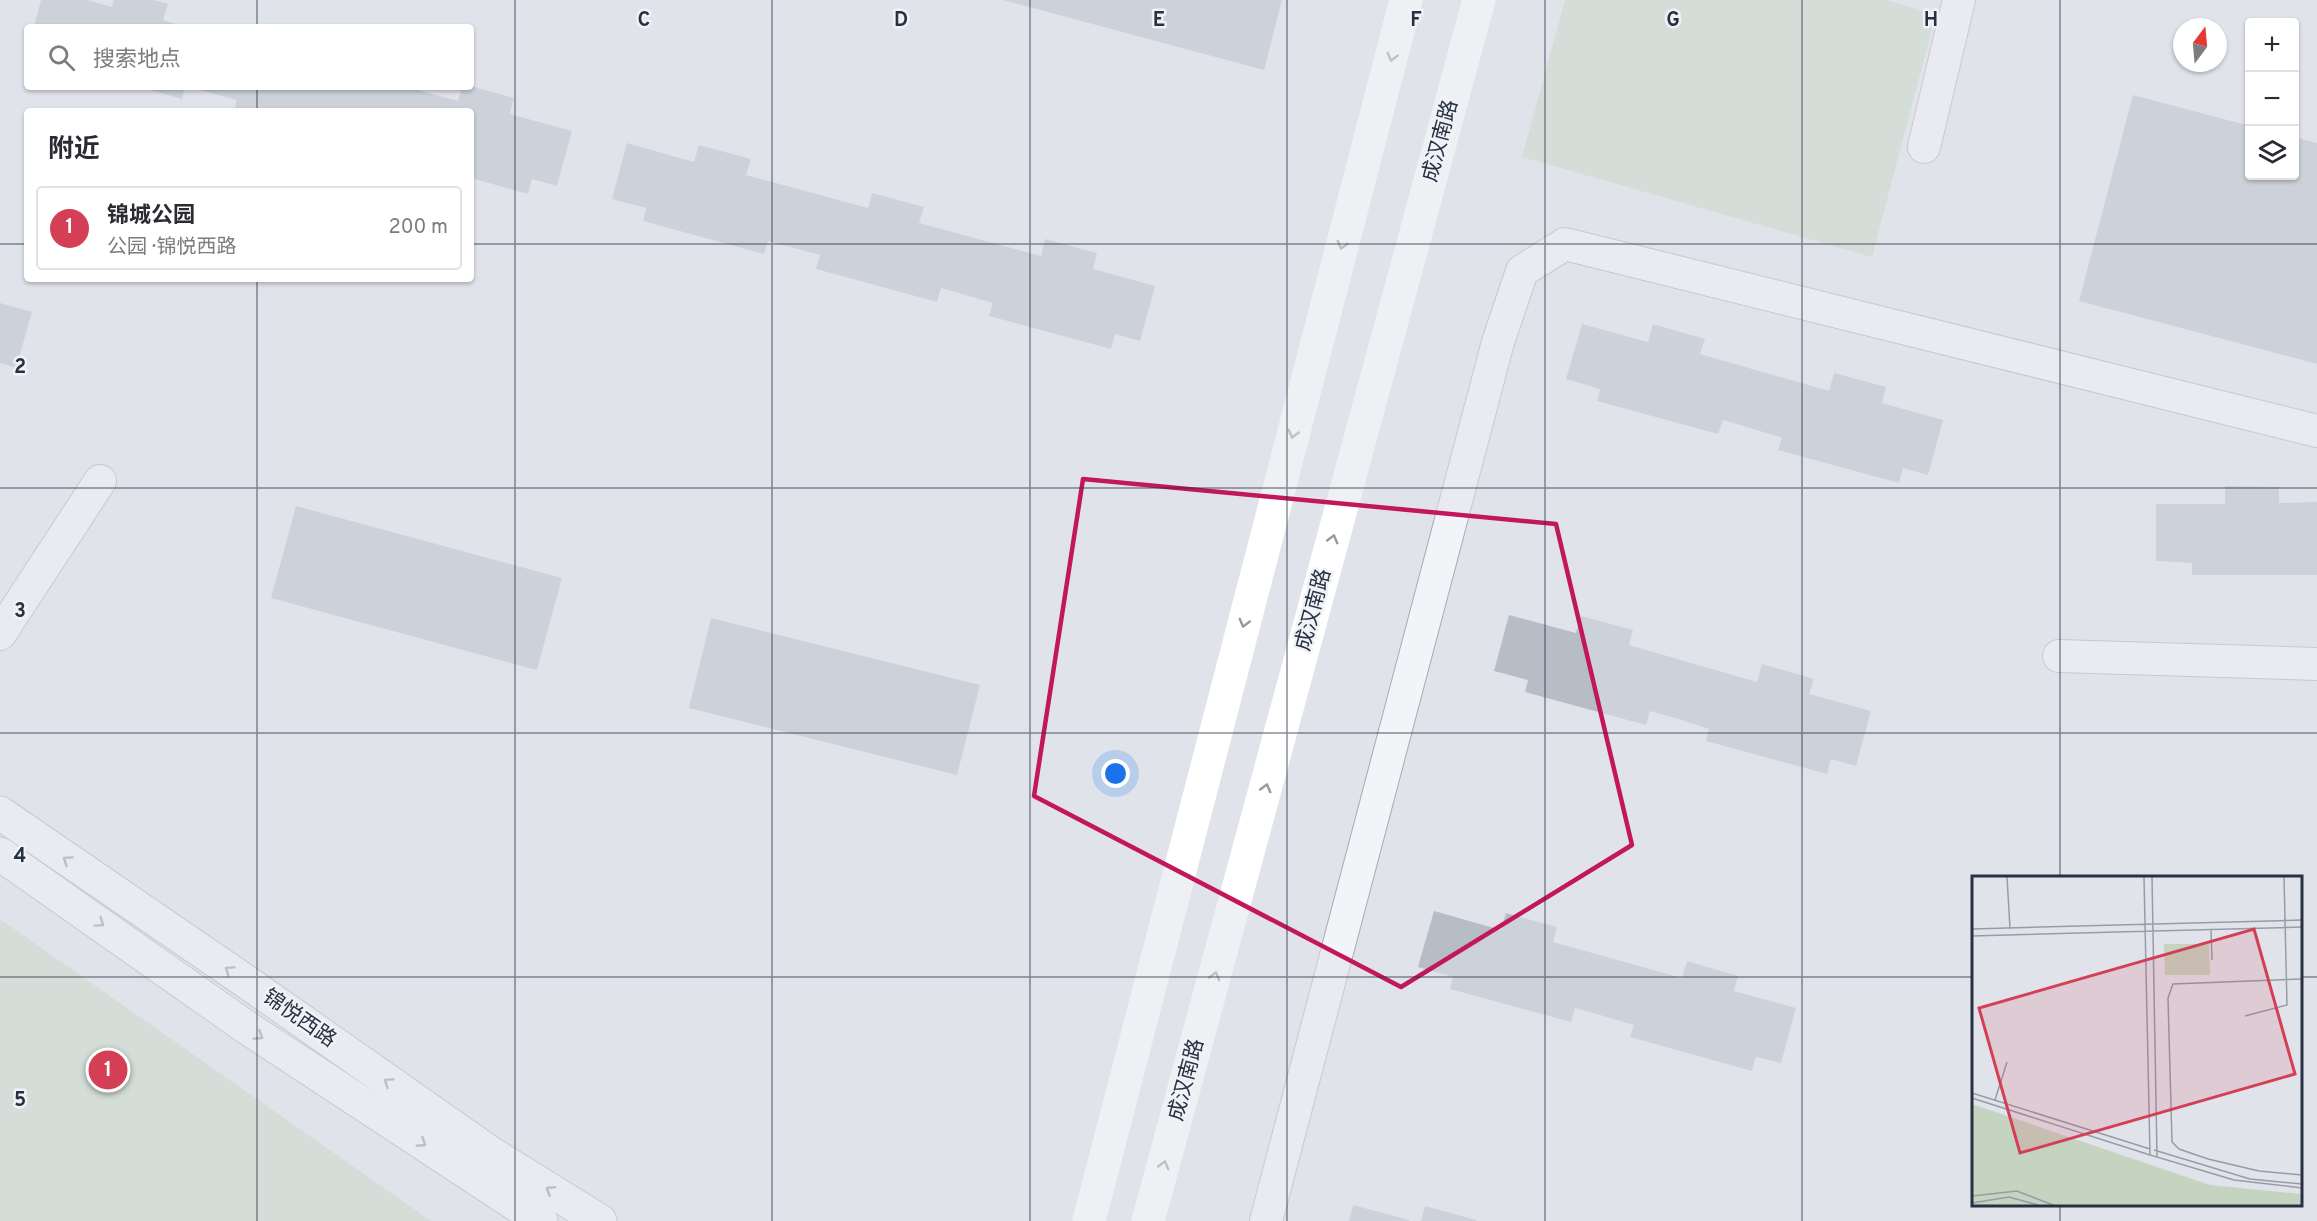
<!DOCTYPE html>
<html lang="zh">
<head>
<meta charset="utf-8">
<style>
  :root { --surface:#fff; --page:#f7f7f7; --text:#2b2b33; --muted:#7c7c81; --line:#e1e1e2; --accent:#d53f55 }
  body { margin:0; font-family:Overpass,"Noto Sans SC",sans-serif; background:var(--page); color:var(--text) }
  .controls { position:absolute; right:18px; top:18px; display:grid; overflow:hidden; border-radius:6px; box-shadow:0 2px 4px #0004 }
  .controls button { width:54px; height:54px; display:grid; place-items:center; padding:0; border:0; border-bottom:2px solid var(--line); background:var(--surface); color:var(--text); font:30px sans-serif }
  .compass { position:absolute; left:2173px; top:18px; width:54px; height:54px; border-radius:50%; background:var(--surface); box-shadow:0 2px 4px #0004; rotate:16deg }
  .you { position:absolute; left:1116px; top:774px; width:21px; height:21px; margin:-15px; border:4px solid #fff; border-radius:50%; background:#1a73e8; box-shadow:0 0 0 9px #1a73e833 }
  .badge { display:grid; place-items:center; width:39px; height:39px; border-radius:50%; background:var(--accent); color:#fff; font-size:20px; font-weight:700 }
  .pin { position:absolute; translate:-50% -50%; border:3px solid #fff; box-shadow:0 2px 6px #0006 }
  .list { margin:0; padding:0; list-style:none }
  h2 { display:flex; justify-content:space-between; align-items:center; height:78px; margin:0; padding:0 24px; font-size:26px }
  h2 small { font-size:20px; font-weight:400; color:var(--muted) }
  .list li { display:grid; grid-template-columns:39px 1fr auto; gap:18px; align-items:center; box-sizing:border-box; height:84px; margin:0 12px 12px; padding:0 12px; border:2px solid var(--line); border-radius:6px }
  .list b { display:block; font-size:22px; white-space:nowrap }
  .list p { margin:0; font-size:20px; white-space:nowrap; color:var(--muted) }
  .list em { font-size:20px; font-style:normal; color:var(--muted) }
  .icon { flex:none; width:33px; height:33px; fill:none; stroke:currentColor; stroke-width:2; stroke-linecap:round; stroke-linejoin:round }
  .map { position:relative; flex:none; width:2317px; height:1221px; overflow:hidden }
  .search { position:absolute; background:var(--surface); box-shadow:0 2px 4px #0004; left:24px; top:24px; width:450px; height:66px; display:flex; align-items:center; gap:15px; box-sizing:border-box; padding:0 21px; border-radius:6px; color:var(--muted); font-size:22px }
  .panel { position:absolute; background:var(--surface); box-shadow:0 2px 4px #0004; left:24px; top:108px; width:450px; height:174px; border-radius:6px }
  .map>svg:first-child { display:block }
  .green { fill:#c5d4c0 }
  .building { fill:#b7bdc7 }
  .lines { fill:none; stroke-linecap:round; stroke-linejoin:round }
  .minor-casing { stroke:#a5abb4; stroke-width:34 }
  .tertiary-casing { stroke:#a5abb4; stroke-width:35 }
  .minor { stroke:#f3f4f8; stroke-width:32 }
  .tertiary { stroke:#f3f4f8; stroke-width:33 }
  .secondary { stroke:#fff; stroke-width:33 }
  .oneway { stroke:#9498a0 }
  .oneway2 { stroke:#8e929d }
  .marked { fill:none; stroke:#c2185b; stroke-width:4.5; stroke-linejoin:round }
  .grid { fill:none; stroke:#283142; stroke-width:1.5; stroke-opacity:0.55 }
  .labels { text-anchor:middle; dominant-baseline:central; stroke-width:5; stroke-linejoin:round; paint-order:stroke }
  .street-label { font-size:21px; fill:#283142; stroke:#eff3f7 }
  .inset-road { fill:none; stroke:#969ca7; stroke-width:1.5 }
  .view { fill:#d53f55; fill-opacity:0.15; stroke:#d53f55; stroke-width:3 }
  .inset-edge { fill:none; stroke:#283142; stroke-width:3 }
  .grid-label { font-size:20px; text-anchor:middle; font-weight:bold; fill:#283142; stroke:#eff3f7; stroke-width:5; stroke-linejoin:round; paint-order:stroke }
</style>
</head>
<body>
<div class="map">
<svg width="2317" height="1221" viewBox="0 0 2317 1221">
  <rect width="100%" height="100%" fill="#e0e4ea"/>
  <g class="green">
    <path d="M1565,0h320l51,14 -64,243 -350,-100z"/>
    <path d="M0,919l431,302h-431z"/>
  </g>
  <g class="building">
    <path d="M41,0h46l25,7 2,-7h40l14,4 -5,16 22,7h-151z"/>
    <path d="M1003,0h279l-18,70z"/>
    <path d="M471,86l43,12 -4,16 62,17 -15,55 -25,-7 -4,15 -57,-16v-67h-237l3,-11 -44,-12 214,-1 51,14 4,-14z"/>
    <path d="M140,87h45l-3,12z"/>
    <path d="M2133,95l117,31v50h44v-39l23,6v221l-238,-63z"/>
    <path d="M627,143l67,19 5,-17 52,14 -5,16 122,33 4,-15 52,14 -5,16 122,33 4,-17 52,14 -4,16 62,17 -15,55 -25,-7 -4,15 -122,-33 4,-13 -31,-9 -21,-6 -4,14 -121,-33 4,-14 -52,-14 -4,13 -121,-33 3,-13 -34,-9z"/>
    <path d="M0,303l32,9 -16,56 -16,-5z"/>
    <path d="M1582,324l66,18 5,-18 52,15 -5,15 129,37 5,-18 52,14 -4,16 61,17 -15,55 -25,-7 -4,15 -121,-33 4,-12 -35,-11 -24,-7 -5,14 -121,-33 3,-12 -34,-10z"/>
    <path d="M2225,486l54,1v16l38,-1v73h-125v-12l-36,-2v-57h69z"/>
    <path d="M296,506l266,72 -25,92 -266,-72z"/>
    <path d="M1509,615l67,18 5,-17 52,14 -4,15 128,37 5,-18 52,15 -5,15 62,17 -15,55 -25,-7 -4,15 -121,-33 3,-12 -34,-11 -25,-7 -4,14 -121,-33 3,-12 -34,-9z"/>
    <path d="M711,618l269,67 -23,90 -268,-67z"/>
    <path d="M1434,911l67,19 5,-17 51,14 -4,15 129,36 5,-17 51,15 -4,15 62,17 -15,55 -25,-6 -4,14 -122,-34 4,-12 -34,-10 -25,-7 -4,14 -121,-33 3,-12 -35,-10z"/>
    <path d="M1353,1205l56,15v1h-60z"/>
    <path d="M1425,1206l51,14v1h-55z"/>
  </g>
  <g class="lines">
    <g class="minor-casing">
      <g id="minor">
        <path d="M1924,147l35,-147"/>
        <path d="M0,634l100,-153"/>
        <path d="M2059,656l258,8"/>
        <path d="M1266,1221l232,-879 24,-71 43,-27 752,187"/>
      </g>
    </g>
    <g class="tertiary-casing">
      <g id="tertiary">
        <path d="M0,813l251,172 238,167 111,69"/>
        <path d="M0,854l246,173 295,194"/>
      </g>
    </g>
    <use href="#minor" class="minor"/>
    <use href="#tertiary" class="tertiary"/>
    <g class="secondary">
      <path d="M1089,1221l317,-1221"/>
      <path d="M1148,1221l331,-1221"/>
    </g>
  </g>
  <defs><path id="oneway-chevron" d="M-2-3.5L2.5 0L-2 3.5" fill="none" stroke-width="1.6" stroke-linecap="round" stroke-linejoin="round" transform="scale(1.5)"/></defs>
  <g class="oneway">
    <use href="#oneway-chevron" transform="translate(1392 57) rotate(105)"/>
    <use href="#oneway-chevron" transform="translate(1342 245) rotate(105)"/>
    <use href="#oneway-chevron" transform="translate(1293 434) rotate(105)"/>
    <use href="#oneway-chevron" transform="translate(1333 539) rotate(-75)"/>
    <use href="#oneway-chevron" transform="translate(1244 623) rotate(105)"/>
    <use href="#oneway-chevron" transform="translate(1266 788) rotate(-75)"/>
    <use href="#oneway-chevron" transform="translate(1215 976) rotate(-75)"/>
    <use href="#oneway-chevron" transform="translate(1164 1165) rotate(-75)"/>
  </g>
  <g class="oneway2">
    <use href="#oneway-chevron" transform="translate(67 860) rotate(-146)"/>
    <use href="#oneway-chevron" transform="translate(100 923) rotate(35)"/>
    <use href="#oneway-chevron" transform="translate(229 970) rotate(-146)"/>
    <use href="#oneway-chevron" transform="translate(259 1036) rotate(33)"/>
    <use href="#oneway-chevron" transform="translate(388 1082) rotate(-145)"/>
    <use href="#oneway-chevron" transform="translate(422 1143) rotate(33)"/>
    <use href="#oneway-chevron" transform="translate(550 1190) rotate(-148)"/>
  </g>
  <path d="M0 0H2317V1221H0ZM1083,479l473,45 76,321 -231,142 -367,-191z" fill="#e0e4ea" fill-opacity=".55" fill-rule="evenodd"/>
  <path class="marked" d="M1083,479l473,45 76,321 -231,142 -367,-191z"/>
  <path class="grid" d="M257,0v27M515,0v1221M772,0v1221M1030,0v1221M1287,0v1221M1545,0v1221M1802,0v1221M2060,0v878M257,87v24M0,244h27M471,244h1846M257,279v942M0,488h2317M0,733h2317M0,977h1974M2300,977h17M2060,1204v17"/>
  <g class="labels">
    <g class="street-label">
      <text transform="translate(1441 141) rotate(-75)">成汉南路</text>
      <text transform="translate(1314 610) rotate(-75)">成汉南路</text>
      <text transform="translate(299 1019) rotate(35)">锦悦西路</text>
      <text transform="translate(1187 1080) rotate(-75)">成汉南路</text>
    </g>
  </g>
  <g transform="translate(1972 876)">
    <rect width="330" height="330" fill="#e0e4ea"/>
    <path d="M192,68h45l1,31h-45zM0,228l238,81 92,9v11h-330z" fill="#c5d4c0"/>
    <path class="inset-road" d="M35,1l3,51M172,1l6,278 84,25 68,8M180,1l5,280M0,53l330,-9M239,53l1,31M0,60l330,-9M330,103l-129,5 -5,14 4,144 7,7 29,10 51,12 43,4M273,140l42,-11 -3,-128M0,217l178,56M0,222l178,57M23,224l12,-38M182,274l96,29 52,5M0,320l45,-5 36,14M0,327l37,-6 29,8"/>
    <path class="view" d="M282,53l41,145 -275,79 -41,-145z"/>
    <rect width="330" height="330" class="inset-edge"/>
  </g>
  <g class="grid-label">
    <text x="644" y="26">C</text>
    <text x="901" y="26">D</text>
    <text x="1159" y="26">E</text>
    <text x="1416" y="26">F</text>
    <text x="1673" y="26">G</text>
    <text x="1931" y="26">H</text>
    <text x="20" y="373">2</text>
    <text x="20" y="617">3</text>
    <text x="20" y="862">4</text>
    <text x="20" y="1106">5</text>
  </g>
</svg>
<div class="controls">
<button>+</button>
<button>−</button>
<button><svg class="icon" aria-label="layers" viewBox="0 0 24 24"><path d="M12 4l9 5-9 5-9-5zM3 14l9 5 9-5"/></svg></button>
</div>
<svg class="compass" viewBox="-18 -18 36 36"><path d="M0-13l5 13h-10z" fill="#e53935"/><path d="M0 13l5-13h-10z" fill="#7c7c81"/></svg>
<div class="you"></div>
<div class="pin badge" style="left:108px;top:1070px">1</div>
<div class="search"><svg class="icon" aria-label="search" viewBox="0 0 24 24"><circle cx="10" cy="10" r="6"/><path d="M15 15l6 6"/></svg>搜索地点</div>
<section class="panel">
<h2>附近<small></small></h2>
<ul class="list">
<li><span class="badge">1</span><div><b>锦城公园</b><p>公园 · 锦悦西路</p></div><em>200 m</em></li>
</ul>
</section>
</div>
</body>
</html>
